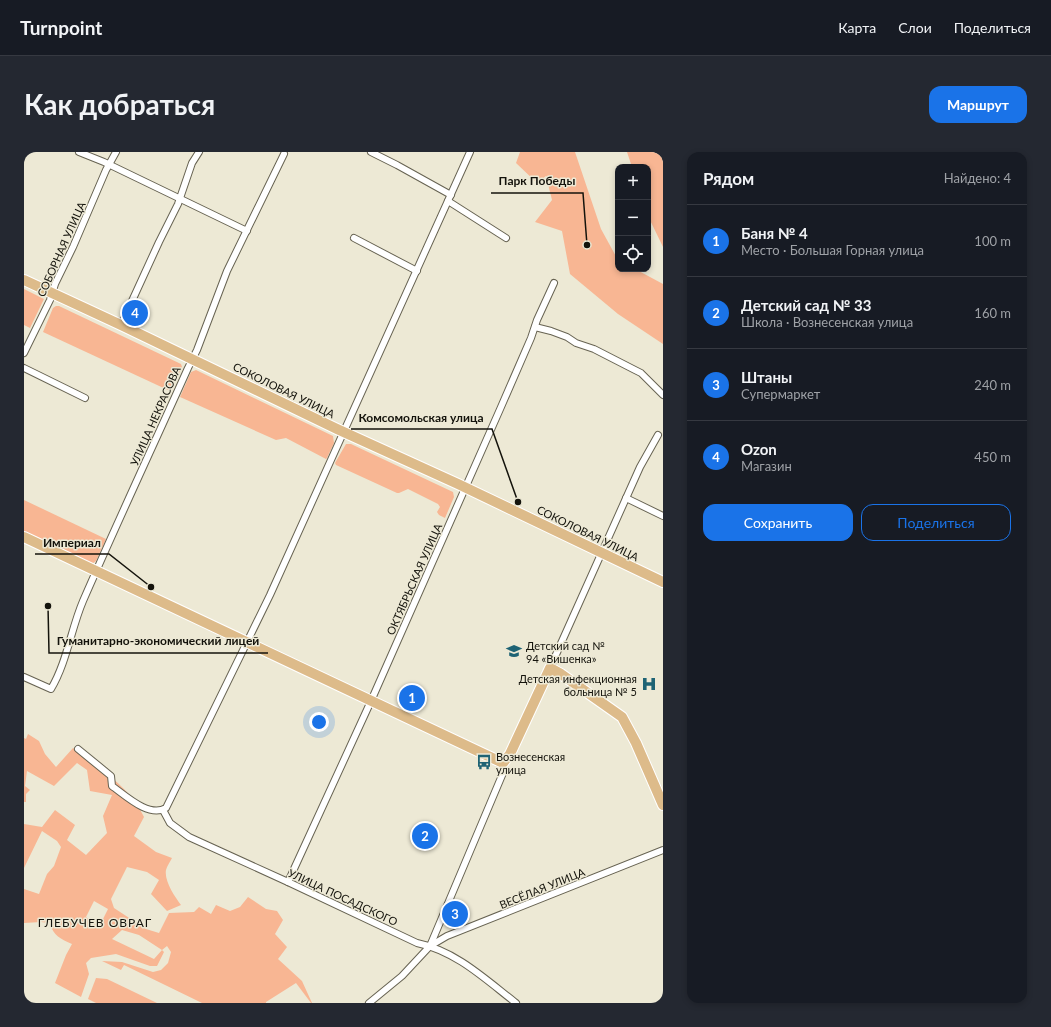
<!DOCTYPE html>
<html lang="ru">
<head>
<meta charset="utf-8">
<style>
  :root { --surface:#171b24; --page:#242831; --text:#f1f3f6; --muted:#9ea1a6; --line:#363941; --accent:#1a73e8 }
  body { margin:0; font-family:Lato,sans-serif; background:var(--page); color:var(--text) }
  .controls { position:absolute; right:12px; top:12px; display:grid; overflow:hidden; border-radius:8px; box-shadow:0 2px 6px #0003 }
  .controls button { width:36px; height:36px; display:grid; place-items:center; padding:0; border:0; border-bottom:1px solid var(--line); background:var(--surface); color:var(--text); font:20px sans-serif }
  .you { position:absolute; left:295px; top:570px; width:14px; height:14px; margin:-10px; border:3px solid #fff; border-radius:50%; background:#1a73e8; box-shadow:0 0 0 6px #1a73e833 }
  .badge { display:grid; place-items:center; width:26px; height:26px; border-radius:50%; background:var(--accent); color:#fff; font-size:13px; font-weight:700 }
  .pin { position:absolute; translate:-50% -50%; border:2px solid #fff; box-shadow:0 1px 4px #0006 }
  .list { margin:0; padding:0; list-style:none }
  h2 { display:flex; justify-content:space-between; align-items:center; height:52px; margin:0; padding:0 16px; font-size:17px }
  h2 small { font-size:13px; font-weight:400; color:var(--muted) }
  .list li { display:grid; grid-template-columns:26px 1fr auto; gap:12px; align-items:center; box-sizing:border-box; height:72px; padding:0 16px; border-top:1px solid var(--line) }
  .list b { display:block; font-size:15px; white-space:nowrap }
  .list p { margin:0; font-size:13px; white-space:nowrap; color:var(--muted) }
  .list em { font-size:13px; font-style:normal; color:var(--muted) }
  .actions { display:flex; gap:8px; padding:12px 16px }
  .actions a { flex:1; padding:9px 0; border:1px solid var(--accent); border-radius:12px; text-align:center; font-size:14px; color:var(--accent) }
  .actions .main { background:var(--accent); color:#fff }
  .icon { flex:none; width:22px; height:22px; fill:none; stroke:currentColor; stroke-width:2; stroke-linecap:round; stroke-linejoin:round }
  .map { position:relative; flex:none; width:639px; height:851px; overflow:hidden; border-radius:12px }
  header { display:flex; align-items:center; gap:24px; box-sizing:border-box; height:56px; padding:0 20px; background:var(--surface); border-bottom:1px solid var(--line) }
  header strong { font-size:19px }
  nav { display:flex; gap:22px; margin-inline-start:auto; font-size:14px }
  .intro { display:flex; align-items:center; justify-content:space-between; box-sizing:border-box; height:96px; padding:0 24px }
  h1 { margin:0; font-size:28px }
  .button { padding:10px 18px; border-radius:12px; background:var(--accent); color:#fff; font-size:14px; font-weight:700 }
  main { display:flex; gap:24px; padding:0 24px }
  aside { flex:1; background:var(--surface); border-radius:12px; box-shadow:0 2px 6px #0003 }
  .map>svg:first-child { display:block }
  .green { fill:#f8b693; fill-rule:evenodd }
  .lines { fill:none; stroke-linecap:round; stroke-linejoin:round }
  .minor-casing { stroke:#676352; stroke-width:8 }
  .primary-casing { stroke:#fff; stroke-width:12 }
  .minor { stroke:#fff; stroke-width:6 }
  .primary { stroke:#ddbb8a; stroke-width:10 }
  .labels { text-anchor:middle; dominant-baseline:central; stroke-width:3; stroke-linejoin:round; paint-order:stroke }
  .street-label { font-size:11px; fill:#14130c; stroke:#ede9d5 }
  .poi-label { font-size:11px; fill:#14130c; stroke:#ede9d5; text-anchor:start }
  .neighbourhood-label { font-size:12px; letter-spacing:1px; fill:#14130c; stroke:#ede9d5 }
  .leader { fill:none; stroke:#14130c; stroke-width:1.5 }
  .callout-dot { fill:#14130c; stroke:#ede9d5; stroke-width:1.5 }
  .callout-label { font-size:12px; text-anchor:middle; font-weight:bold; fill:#14130c; stroke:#ede9d5; stroke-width:3; stroke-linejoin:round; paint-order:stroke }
</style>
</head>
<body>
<header>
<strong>Turnpoint</strong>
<nav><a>Карта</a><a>Слои</a><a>Поделиться</a></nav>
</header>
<div class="intro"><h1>Как добраться</h1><a class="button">Маршрут</a></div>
<main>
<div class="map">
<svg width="639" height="851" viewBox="0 0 639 851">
  <rect width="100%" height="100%" fill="#ede9d5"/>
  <g class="green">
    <path d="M496,0h55l26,77 17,31v9h5l1,2 13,-1 26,14v60l-45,-30 -48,-40 -8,-43 -27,-9 17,-22 -6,-24 -9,7 -21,-20z"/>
    <path d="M603,0h36v95l-15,-31v-49h-16z"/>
    <path d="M0,137l20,10 -14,29 -6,-3z"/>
    <path d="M32,154h3l122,58 1,3 -12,24 -127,-59 10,-24z"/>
    <path d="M172,218l137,66 1,7 -7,15 -1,1 -40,-21 -10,2 -96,-43 11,-25z"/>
    <path d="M322,292h5l102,48 1,5 -9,21 -6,-3 -2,-3 3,-5 -2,-3 -30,-15 -9,4h-2l-61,-28 -1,-2z"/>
    <path d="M0,348l82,39 -10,22 -4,3 -68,-32z"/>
    <path d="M4,582l11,7 6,13 11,13 17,-19c26,20 57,39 71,69l-10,19 22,16 16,6c-2,4 -5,8 -6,12 -2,11 9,27 15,35l-14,6 -16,-17 8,-14 -12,-8 -20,-5 -16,32 3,9 32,21 13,4 10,-20 25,-1 5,-5 12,7 5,-9 14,6 10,-4 8,-10 18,12 11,2 6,9 -8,14 12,13 -9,12 24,22 10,22h-1l-15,-20 -30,19v1h-64l-78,-38 -3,5 -19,-9 20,1 31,10 8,-2 7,-7 3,-11 -4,-6 -5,4 2,2 -7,14h-7l-34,-12 -25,4 -5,5 3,11 -8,23 -26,-14 11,-28 6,-11c-11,-5 -19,-8 -22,-21l-9,-1 -17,1v-34l15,5 8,-20 7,-8 7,-19 -4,-6 -15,-10 -18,37v-44l18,3 13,-17 20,15 -8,15 19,15 21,-22 -4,-17 9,-21 -22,-4 -3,-21 -10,-7 -23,23 -27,-15 -2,15 5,4 -4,4v8h-2v-64l2,1zM70,749l14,8 -9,18 -13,-10zM98,778l17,5 23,15 -8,9 -42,-20z"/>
    <path d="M72,826l11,1 50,24h-61l-8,-4z"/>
  </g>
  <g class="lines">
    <g class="minor-casing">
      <g id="minor">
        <path d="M55,0l25,10 143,69"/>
        <path d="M347,0l26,13 54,30"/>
        <path d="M424,49l58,37"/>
        <path d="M330,86l63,33"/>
        <path d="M97,173l38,-83 19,-38 14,-41 7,-11"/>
        <path d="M511,175l16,4 16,6 9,6 18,6 41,21 6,3 22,22"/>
        <path d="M0,201l26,-53 5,-16 18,-37 33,-77 10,-18"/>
        <path d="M0,216l61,30"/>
        <path d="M602,346l37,18"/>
        <path d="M526,516l90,-201 18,-32"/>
        <path d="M0,525l27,12c16,-27 20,-60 32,-88 34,-78 70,-155 105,-233l9,-18 30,-79 57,-117"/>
        <path d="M54,597l33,27 1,10c14,10 37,32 54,22l104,-213 200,-443"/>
        <path d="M139,658l7,13 19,14 99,45 129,61c39,8 68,36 99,60"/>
        <path d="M264,730l83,-181 130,-294 30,-69 6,-18 17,-37"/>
        <path d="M406,794l17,-10 216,-86"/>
        <path d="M345,851l33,-27 28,-30 73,-173v-10"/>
      </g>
    </g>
    <g class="primary-casing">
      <g id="primary">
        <path d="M0,128l97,45 216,104 121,55 205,98"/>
        <path d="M0,385l479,226 7,-9 40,-86 11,6 61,43 14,26 27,62"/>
      </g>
    </g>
    <use href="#minor" class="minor"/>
    <use href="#primary" class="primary"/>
  </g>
  <defs>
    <g id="school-bare" transform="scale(1.2)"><path d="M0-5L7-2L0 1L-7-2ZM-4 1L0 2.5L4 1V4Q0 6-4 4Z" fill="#1e6374" stroke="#ede9d5" stroke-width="2.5" paint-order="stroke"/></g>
    <g id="hospital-bare" transform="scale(1.2)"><path d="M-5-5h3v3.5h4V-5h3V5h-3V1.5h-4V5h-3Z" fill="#1e6374" stroke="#ede9d5" stroke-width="2.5" paint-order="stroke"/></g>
    <g id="bus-bare" transform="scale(1.2)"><path d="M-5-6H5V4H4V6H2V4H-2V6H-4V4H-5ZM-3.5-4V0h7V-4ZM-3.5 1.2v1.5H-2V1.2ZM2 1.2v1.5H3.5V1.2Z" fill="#1e6374" stroke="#ede9d5" stroke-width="2.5" paint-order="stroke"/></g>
  </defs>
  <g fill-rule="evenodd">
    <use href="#school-bare" x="490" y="499"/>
    <use href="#hospital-bare" x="625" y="532"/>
    <use href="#bus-bare" x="460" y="610"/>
  </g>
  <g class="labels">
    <g class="street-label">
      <text transform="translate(37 97) rotate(-66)">СОБОРНАЯ УЛИЦА</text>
      <text transform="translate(260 238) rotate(26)">СОКОЛОВАЯ УЛИЦА</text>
      <text transform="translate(131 264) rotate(-66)">УЛИЦА НЕКРАСОВА</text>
      <text transform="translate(564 381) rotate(26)">СОКОЛОВАЯ УЛИЦА</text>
      <text transform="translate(390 427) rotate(-66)">ОКТЯБРЬСКАЯ УЛИЦА</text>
      <text transform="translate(518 736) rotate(-22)">ВЕСЁЛАЯ УЛИЦА</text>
      <text transform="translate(319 745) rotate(25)">УЛИЦА ПОСАДСКОГО</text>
    </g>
    <g class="poi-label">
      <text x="502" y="493">Детский сад №<tspan x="502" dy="13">94 «Вишенка»</tspan></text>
      <text x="613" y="526" text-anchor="end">Детская инфекционная<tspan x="613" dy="13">больница № 5</tspan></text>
      <text x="472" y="604">Вознесенская<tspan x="472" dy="13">улица</tspan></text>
    </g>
    <g class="neighbourhood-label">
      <text x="71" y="770">ГЛЕБУЧЕВ ОВРАГ</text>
    </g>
  </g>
  <path class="leader" d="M563 93L559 41H467M494 350L468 277H327M127 435L85 402H11M24 454L25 501H244"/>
  <g class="callout-dot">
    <circle cx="563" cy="93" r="4"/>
    <circle cx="494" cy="350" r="4"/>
    <circle cx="127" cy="435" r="4"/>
    <circle cx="24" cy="454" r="4"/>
  </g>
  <g class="callout-label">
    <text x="513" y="33">Парк Победы</text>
    <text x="397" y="270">Комсомольская улица</text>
    <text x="48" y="395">Империал</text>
    <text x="134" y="493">Гуманитарно-экономический лицей</text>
  </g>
</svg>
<div class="controls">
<button>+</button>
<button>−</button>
<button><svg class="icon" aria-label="locate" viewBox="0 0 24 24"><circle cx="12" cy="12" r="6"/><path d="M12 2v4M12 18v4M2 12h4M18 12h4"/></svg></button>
</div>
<div class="you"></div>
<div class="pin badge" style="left:388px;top:546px">1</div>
<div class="pin badge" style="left:401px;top:684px">2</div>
<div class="pin badge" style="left:431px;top:762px">3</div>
<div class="pin badge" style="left:111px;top:161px">4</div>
</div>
<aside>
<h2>Рядом<small>Найдено: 4</small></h2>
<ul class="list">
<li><span class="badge">1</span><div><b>Баня № 4</b><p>Место · Большая Горная улица</p></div><em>100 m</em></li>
<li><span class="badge">2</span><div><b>Детский сад № 33</b><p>Школа · Вознесенская улица</p></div><em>160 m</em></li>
<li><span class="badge">3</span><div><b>Штаны</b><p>Супермаркет</p></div><em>240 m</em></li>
<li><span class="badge">4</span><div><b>Ozon</b><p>Магазин</p></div><em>450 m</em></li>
</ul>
<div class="actions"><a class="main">Сохранить</a><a>Поделиться</a></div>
</aside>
</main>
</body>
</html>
